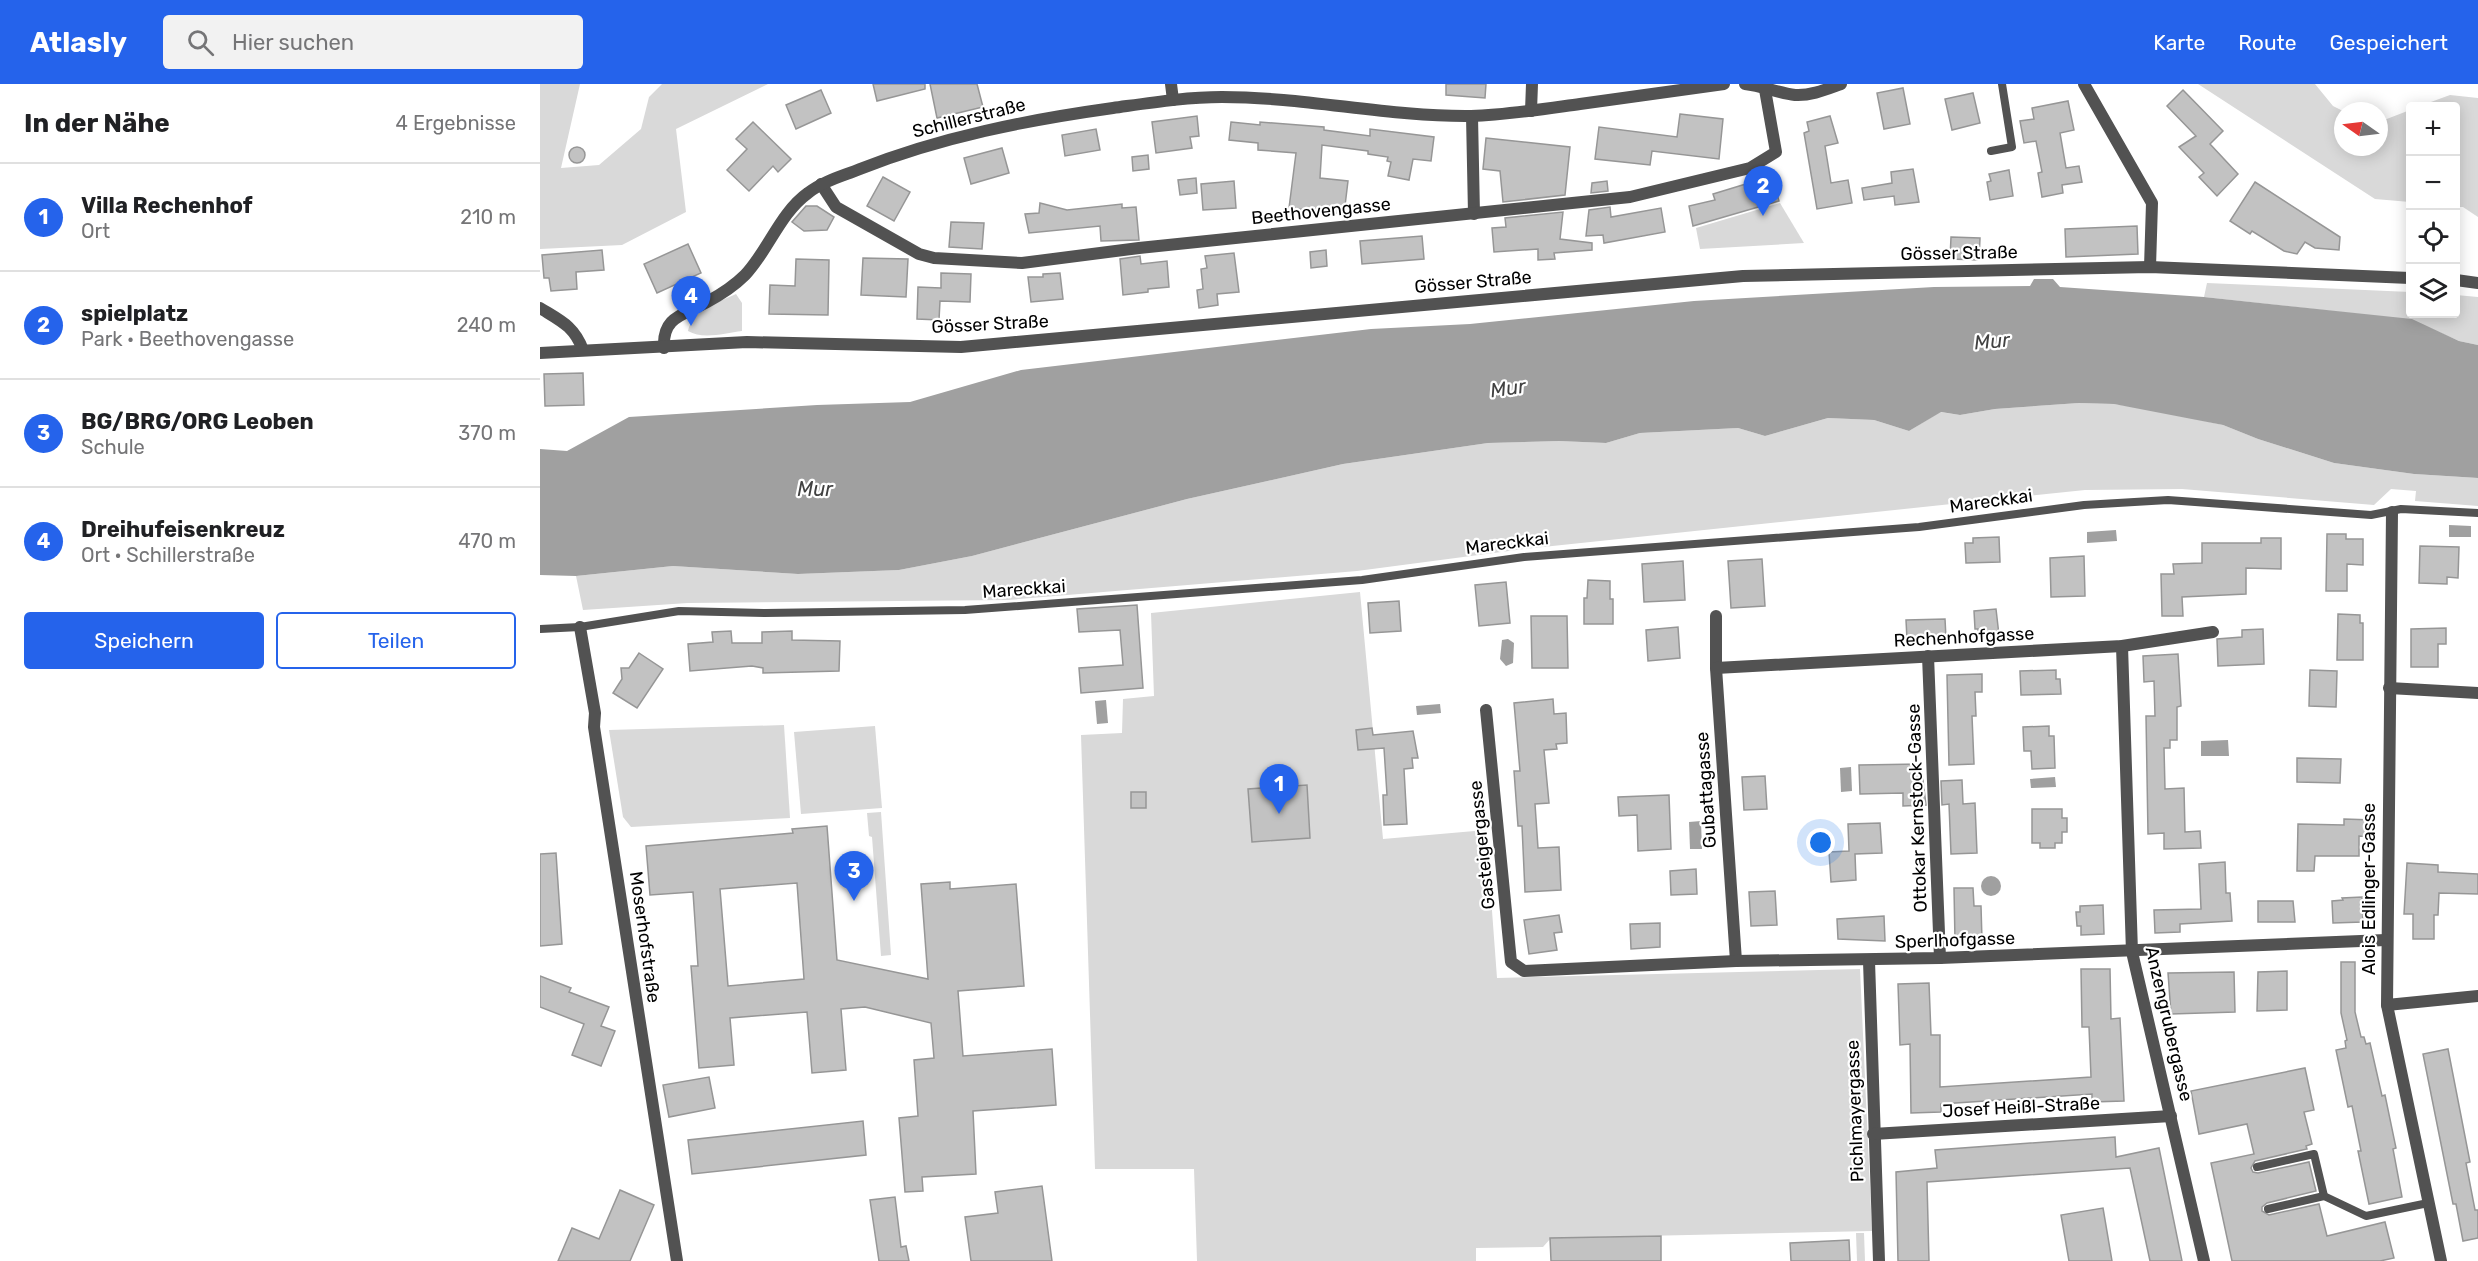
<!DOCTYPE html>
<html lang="de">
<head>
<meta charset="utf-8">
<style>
  :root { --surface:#fff; --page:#f2f2f2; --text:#202124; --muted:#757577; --line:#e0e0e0; --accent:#2563eb }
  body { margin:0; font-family:Rubik,sans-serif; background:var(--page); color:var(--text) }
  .controls { position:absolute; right:18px; top:18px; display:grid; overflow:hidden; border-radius:6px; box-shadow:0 3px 15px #0003 }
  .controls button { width:54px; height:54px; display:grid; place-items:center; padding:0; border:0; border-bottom:2px solid var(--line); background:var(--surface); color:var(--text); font:30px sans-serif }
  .compass { position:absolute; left:1794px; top:18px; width:54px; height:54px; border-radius:50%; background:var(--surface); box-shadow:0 3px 15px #0003; rotate:284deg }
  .you { position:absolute; left:1281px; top:759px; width:21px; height:21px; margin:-15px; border:4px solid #fff; border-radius:50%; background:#1a73e8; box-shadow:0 0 0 9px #1a73e833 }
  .badge { display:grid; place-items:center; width:39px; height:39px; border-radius:50%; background:var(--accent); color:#fff; font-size:20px; font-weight:700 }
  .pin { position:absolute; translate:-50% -50px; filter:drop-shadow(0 2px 3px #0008) }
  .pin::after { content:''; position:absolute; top:32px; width:21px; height:18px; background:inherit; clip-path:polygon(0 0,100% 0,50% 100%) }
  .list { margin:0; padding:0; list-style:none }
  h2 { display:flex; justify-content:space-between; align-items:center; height:78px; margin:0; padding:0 24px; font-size:26px }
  h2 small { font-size:20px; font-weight:400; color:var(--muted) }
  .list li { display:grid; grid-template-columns:39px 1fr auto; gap:18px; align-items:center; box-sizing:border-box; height:108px; padding:0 24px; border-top:2px solid var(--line) }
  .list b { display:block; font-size:22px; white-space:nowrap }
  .list p { margin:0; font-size:20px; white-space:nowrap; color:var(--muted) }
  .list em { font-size:20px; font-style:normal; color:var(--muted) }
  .actions { display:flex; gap:12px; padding:18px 24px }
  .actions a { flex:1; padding:14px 0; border:2px solid var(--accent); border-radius:6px; text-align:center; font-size:21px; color:var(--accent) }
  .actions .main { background:var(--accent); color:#fff }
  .icon { flex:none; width:33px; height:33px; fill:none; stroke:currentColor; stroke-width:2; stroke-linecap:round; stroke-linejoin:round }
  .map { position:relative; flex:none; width:1938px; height:1177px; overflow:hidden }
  header { display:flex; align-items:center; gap:36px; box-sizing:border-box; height:84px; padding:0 30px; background:var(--accent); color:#fff }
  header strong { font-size:28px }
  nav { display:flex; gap:33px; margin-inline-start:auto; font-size:21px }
  .search { width:420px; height:54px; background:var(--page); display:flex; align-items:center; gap:15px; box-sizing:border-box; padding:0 21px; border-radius:6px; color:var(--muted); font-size:22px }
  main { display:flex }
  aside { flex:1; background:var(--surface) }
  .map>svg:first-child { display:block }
  .green { fill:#d9d9d9 }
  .water { fill:#a0a0a0 }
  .building { fill:#c2c2c2; stroke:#969696; stroke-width:1.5; fill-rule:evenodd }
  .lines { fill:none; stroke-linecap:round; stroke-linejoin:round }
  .service { stroke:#525252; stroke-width:8 }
  .minor { stroke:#525252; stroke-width:12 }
  .labels { text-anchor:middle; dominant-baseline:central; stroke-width:4.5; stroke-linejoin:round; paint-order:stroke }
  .street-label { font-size:18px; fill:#000; stroke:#fff }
  .water-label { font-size:20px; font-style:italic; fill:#414141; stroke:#fff }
</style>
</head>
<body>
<header>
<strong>Atlasly</strong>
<div class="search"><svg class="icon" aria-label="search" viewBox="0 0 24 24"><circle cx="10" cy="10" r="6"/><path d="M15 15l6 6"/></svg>Hier suchen</div>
<nav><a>Karte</a><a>Route</a><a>Gespeichert</a></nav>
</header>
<main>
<aside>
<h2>In der Nähe<small>4 Ergebnisse</small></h2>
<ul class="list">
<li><span class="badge">1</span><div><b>Villa Rechenhof</b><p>Ort</p></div><em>210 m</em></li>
<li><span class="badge">2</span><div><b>spielplatz</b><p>Park · Beethovengasse</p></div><em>240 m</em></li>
<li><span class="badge">3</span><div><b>BG/BRG/ORG Leoben</b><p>Schule</p></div><em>370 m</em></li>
<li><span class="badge">4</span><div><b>Dreihufeisenkreuz</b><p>Ort · Schillerstraße</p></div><em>470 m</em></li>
</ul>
<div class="actions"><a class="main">Speichern</a><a>Teilen</a></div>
</aside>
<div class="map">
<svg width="1938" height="1177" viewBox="0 0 1938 1177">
  <rect width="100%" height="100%" fill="#fff"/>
  <g class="green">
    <path d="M0,0h40l-19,84 38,-3 42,-36 8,-32 13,-13h106l-92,45 10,83 -64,33 -82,4z"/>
    <path d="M1658,0h117l18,22 10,5v36h36v-25l31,-12v92l-35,-3z"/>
    <path d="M1910,11l28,3v119l-15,-10h-7v-101h-36z"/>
    <path d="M1240,119l24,40 -104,6 -4,-21z"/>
    <path d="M1667,199l203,9v22h46v-19l22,2v48l-19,-4 -47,-21 -208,-23z"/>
    <path d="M196,210l6,9v28c-17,2 -39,9 -54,0 4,-21 31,-29 48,-37z"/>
    <path d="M1539,319l35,1 36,5 73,16 35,14 76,24 80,11 64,4v28l-63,-5 1,-10 -25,-2 -17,16 -192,-16 -97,1 -561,59 -167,22 -349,29 -320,3 -105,7 -7,-34 97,-10 125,8 101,-4 73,-14 215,-57 156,-35 145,-21 71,-2 47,2 34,-10 98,-5 27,8 63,-18 46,2 35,11 31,-19 20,3 35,-6z"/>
    <path d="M820,508l23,247 103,-9 11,148 363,-9 12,262 -321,7 -8,9 -67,1v13h-279l-3,-92h-99l-14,-434 41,-2 1,-34 31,-3 -3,-83z"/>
    <path d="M244,641l6,93 -159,9 -8,-10 -14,-87z"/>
    <path d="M335,642l7,82 -81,6 -7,-82z"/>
    <path d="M341,728l10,143 -10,1 -9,-119 -3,-1 -2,-23z"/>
    <path d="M1316,1149h8l1,28h-8z"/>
  </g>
  <g class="water">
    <path d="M1494,195h19l7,8 144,10 208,22 47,22 19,4v133l-64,-4 -80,-11 -76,-24 -35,-14 -109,-21 -35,-1 -84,6 -35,6 -19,-3 -32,19 -35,-11 -46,-2 -63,18 -27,-8 -98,5 -34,10 -47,-2 -71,2 -145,21 -156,35 -215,57 -73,14 -101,4 -125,-8 -97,10 -36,-1v-126l27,2 62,-34 188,-12 93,-3 111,-32 350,-41 99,-5 224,-23 240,-14 96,-1z"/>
    <path d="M1909,441l22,1v11h-22z"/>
    <path d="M1576,446l1,11 -30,2v-11z"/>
    <path d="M968,555l6,4 -1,20 -7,3 -6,-7 2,-19z"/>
    <path d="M566,616l2,23 -11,1 -2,-23z"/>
    <path d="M900,620l1,9 -24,2 -1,-9z"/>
    <path d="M1688,656l1,16h-28v-15z"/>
    <path d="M1311,683l1,24 -11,1 -1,-24z"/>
    <path d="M1515,693l1,10 -25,1 -1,-9z"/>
    <path d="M1161,737l1,28h-12l-1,-27z"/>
    <circle cx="1451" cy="802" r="10"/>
  </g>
  <g class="building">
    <path d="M333,0h52v5l-48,12z"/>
    <path d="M390,0h47l6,23 -46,11z"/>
    <path d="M906,0h40l-1,14 -39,-3z"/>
    <path d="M1363,4l7,36 -26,5 -7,-36z"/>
    <path d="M281,6l10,23 -35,16 -10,-24z"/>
    <path d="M1643,6l40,41 -13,13 28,30 -21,22 -18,-19 5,-4 -25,-26 17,-11 -29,-30z"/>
    <path d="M1433,9l7,30 -28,7 -7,-31z"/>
    <path d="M1528,17l6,29 -14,3 6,35 13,-2 3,16 -20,3 1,8 -21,4 -4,-24 4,-1 -6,-31 -12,2 -4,-22 14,-2 -2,-11z"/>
    <path d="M1140,30l43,5 -4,40 -67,-8 -2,14 -55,-6 4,-32 78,10z"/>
    <path d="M657,32l2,20 -9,1 2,11 -36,5 -4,-31z"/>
    <path d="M1290,32l8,27 -13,3 6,37 17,-3 4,23 -35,6 -13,-76 5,-2 -2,-9z"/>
    <path d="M213,38l38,37 -13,13 -5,-6 -24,25 -22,-21 20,-21 -11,-10z"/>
    <path d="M691,38l29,3v-3l64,5v3l46,6v-7l64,8 -3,24 -18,-2 -4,21 -21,-4 3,-14 -4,-1 1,-4 -20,-3v-3l-46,-6 -2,33 28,3 -4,33 -55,-6 7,-55 -38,-3v-7l-29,-3z"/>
    <path d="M556,45l4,21 -35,6 -3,-21z"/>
    <path d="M946,54l84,9 -5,48 -62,7 -3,-31 -17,-2z"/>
    <circle cx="37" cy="71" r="8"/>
    <path d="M462,64l7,25 -38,11 -7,-26z"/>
    <path d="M608,71l1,14 -16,2 -1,-14z"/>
    <path d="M1373,85l6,33 -24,3 -1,-9 -30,4 -2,-12 30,-5 -1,-11z"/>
    <path d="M1469,86l4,26 -23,4 -3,-18 4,-1 -2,-7z"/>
    <path d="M1232,92l7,25 -86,25 -4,-20 26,-6 -2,-6z"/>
    <path d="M343,93l27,15 -16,29 -27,-15z"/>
    <path d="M656,94l1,15 -17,2 -2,-15z"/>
    <path d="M694,97l2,27 -33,2 -2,-26z"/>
    <path d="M1067,97l1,10 -17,2 1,-10z"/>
    <path d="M1715,98l85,55 -1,13 -24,-2 -10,-6 -8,12 -13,-3 -32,-20 -2,3 -20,-13z"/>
    <path d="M500,119l27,7 55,-6v4l14,-1 3,33 -38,1 -1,-15 -71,7 -4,-19 14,-1z"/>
    <path d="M266,122h11l17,11 -7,13 -23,1 -12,-9z"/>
    <path d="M1070,123l1,10 50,-9 4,24 -61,11 -1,-8 -17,1 3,-26z"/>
    <path d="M1023,128l-3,27 32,4v7l-38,3 1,6 -17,1v-11l-44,3 -2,-24 14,-1 -1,-9z"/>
    <path d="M411,138l33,1 -2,26 -33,-2z"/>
    <path d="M1597,142l1,28 -72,3 -1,-28z"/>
    <path d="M882,152l2,23 -62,5 -2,-23z"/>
    <path d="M1411,153l29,1 -1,22 -29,-1z"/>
    <path d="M148,160l13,29 -44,20 -13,-29z"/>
    <path d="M62,166l2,20 -28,2 1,17 -26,2 -2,-13h-5l-2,-23z"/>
    <path d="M786,166l1,16 -16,2 -1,-16z"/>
    <path d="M694,169l5,39 -22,2 1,11 -19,3 -2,-18 6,-1 -2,-20 6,-1 -2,-12z"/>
    <path d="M600,172l1,8 26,-3 2,26 -21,2v3l-25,3 -3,-36z"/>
    <path d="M323,174l45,1 -2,38 -45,-2z"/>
    <path d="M256,175l33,1 -1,55 -59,-1 1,-29 25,1z"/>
    <path d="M401,189l30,1 -1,28 -30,-1 -1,19 -22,-1 1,-32 23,1z"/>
    <path d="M520,189l3,26 -32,3 -3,-25h15v-3z"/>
    <path d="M43,289l1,32 -39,1 -1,-32z"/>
    <path d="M1787,450h19v5h17v26l-16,-1v27h-21z"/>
    <path d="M1459,453l1,25 -34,1 -1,-20h8v-5z"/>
    <path d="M1721,454h20v31l-35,-1v26l-64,3 1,19h-21l-1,-42h13l-1,-10 29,-1v-20h59z"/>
    <path d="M1880,462l39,1 -1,31 -11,-1v7l-28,-1z"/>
    <path d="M1544,472l1,40 -34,1 -1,-39z"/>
    <path d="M1222,475l3,47 -34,2 -3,-47z"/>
    <path d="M1143,477l2,39 -41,2 -2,-38z"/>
    <path d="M1048,496l22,1v18h3v25h-29v-26h3z"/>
    <path d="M966,498l4,41 -31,3 -4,-41z"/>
    <path d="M859,517l2,30 -31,2 -2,-30z"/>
    <path d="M597,521l6,83 -62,5 -2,-25 44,-3 -3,-35 -41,2 -2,-23z"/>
    <path d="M1456,525l3,26 -20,2 -1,-8h-3l-1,-18z"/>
    <path d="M1798,530l22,1v8h3v37h-26z"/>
    <path d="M991,532h36l1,52h-36z"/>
    <path d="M1405,535l1,19 -39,1 -1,-19z"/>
    <path d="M1138,543l2,31 -32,3 -2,-31z"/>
    <path d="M1906,544v16h-8v23h-27v-38z"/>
    <path d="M1723,545l1,35 -46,2 -1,-27 25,-2v-7z"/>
    <path d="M191,547l1,12h30v-11l30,-1v9l48,1 -1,30 -76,2v-5l-11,-2 -62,5 -2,-27 25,-2 -1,-10z"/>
    <path d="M99,569l24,16 -26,39 -24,-15 9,-14 -1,-11h8z"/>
    <path d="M1638,570l3,52 -4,1v33h-7v8h-6l1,41 19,-1 1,44 15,-1 1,17 -37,1v-16l-16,1 -2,-118h9l-1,-35 -10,1 -1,-26z"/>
    <path d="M1516,586v9h4l1,15 -40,1 -1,-24z"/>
    <path d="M1770,586l27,1 -1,36 -27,-1z"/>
    <path d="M1442,590v18h-7l1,24h-4l2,48 -25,1 -2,-90z"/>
    <path d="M1013,615l1,15 12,-1 1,30 -11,1 1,5 -13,1 5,53 -14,1 3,44 21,-1 2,43 -36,2 -3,-66h-4l-4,-55h6l-6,-68z"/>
    <path d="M1509,642v10h5l1,32 -23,1 -1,-18h-7l-1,-24z"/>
    <path d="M832,644l1,7 40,-4 5,27h-6l1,10 -9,1 3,55 -23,1 -1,-30h4l-3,-47 -26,2 -2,-20z"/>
    <path d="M1757,674l44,1 -1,24 -43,-1z"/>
    <path d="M1381,680l5,41 -23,1v-13l-43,1 -1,-29z"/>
    <path d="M1225,692l2,33 -23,1 -2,-33z"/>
    <path d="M1422,696l1,24 12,-1 2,50 -26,1 -2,-50 -7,1 -1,-24z"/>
    <path d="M767,701l3,53 -58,4 -4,-53z"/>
    <rect x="591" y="708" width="15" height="16"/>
    <path d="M1129,711l2,54 -33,2 -1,-36 -18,1 -1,-19z"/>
    <path d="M1492,725h30v9h5v14h-5v11h-7v5h-15v-5h-8z"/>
    <path d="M1804,735l29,1v17l-14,-1v20h-44l-1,15h-17l1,-47 46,1z"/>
    <path d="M1340,739l2,30 -27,1 1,26 -25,2 -2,-30 20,-1 -1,-27z"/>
    <path d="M287,742l10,134 91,19 -7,-95 29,-2v7l66,-5 8,102 -66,5 5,65 89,-7 4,56 -83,6 3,63 -54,3 1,14 -18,1 -6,-74 19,-2 -4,-56 20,-2 -3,-35 -66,-16 -24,2 5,61 -34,3 -5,-61 -77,6 4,47 -35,3 -8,-102h7l-5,-74 -43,3 -4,-49 147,-13 -1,-4zM257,799l7,96 -76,7 -8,-97z"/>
    <path d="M16,769l6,91 -22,2v-92z"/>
    <path d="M1685,778l1,31h4l2,28 -52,3v8l-25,1 -1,-23 47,-1 -2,-45z"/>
    <path d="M1867,779l31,2v7l40,2v20l-39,-1 -1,22h-4v24h-21v-25h-9z"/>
    <path d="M1156,785l1,25 -26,1 -1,-24z"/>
    <path d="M1414,804h19l1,18h7l1,34 -27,1z"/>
    <path d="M1235,807l2,34 -26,1 -2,-34z"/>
    <path d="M1822,813l1,25 -30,1 -1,-22 11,-1 -1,-2z"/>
    <path d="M1718,817h35l2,21h-37z"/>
    <path d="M1563,821l1,29 -23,1v-9h-4l-1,-14h4v-6z"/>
    <path d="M1019,831l3,17 -8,1 3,17 -28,4 -5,-34z"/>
    <path d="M1344,832l1,25 -47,-2 -1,-20z"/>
    <path d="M1120,839v24l-29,2 -1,-25z"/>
    <path d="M1801,878h14v50l6,25h3l2,7 4,-1 12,53 3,-1 11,53 -3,1 9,48 -33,7 -11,-53h3l-9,-45 -4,1 -12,-57 10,-2 -1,-7 2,-1 -6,-27z"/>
    <path d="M1541,885h29l1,50 9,-1 4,83 -32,1v-8l-151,10v8l-30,1 -1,-69 -10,1 -2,-61 31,-1 2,52h9v52l151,-10 -2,-50h-7z"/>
    <path d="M1747,887v39l-30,1 1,-39z"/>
    <path d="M1694,888l1,40 -64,2 -3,-41z"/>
    <path d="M0,892l31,12 -2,4 40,15 -8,19 14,5 -14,35 -29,-11 12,-31 -44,-17z"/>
    <path d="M1908,965l22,113 -4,1 9,47h3v28l-15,3 -7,-37h-3l-30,-150z"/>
    <path d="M1765,984l9,42 -10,2 8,32 -6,2 1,3 -52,12 -4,7 2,4 5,1 51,-11 7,29 -49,12 -5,4v4l7,4 50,-11 8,32 58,-14 9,36 -14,3h-148l-21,-98 43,-9 -7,-30 -48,10 -8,-43z"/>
    <path d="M169,993l6,31 -46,9 -6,-32z"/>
    <path d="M323,1037l3,34 -174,19 -4,-34z"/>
    <path d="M1575,1053l1,20 43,-9 23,113h-32l-20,-93 -203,14 2,79h-31l-2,-89 41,-4 -2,-18z"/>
    <path d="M502,1102l10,75h-81l-6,-44 33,-4 -3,-21z"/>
    <path d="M80,1106l34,15 -24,56h-72l14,-33 27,11z"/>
    <path d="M355,1113l6,50 5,-1 3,15h-30l-9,-61z"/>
    <path d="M1563,1124l9,53h-43l-8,-46z"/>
    <path d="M1121,1152v25h-110l-1,-23z"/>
    <path d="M1309,1156l1,21h-59l-1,-18z"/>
  </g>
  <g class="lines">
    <g class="service">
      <path d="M1451,67l21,-4 -10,-63"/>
      <path d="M0,545l40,-2 99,-16 86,2 200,-3 397,-30 162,-23 395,-30 165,-22 84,-5 203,15 30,-6 77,4"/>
      <path d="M1717,1083l57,-13 10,42 42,20 62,-13"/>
      <path d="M1728,1125l56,-13"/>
    </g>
    <g class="minor">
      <path d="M631,0l2,16"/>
      <path d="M1205,0c17,2 34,9 50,11 16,1 32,-6 46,-11"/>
      <path d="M1544,0l68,119 -2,64"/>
      <path d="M991,27l1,-27"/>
      <path d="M932,32l2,98"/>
      <path d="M281,100l15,23 83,47 15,4 88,5 117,-15 491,-51 120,-29 26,-16 -12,-68"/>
      <path d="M1916,196l22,3"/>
      <path d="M0,224c21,13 34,18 43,42"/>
      <path d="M124,264c-2,-32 20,-33 43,-46 13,-7 27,-16 38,-27 23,-24 35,-62 63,-82 15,-12 35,-17 52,-24 81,-32 167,-49 253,-61 36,-5 73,-11 109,-11 84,0 166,20 249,19 36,-1 73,-7 109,-12 48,-7 96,-13 144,-20"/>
      <path d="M0,269l207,-11 214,5 782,-71 407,-9 260,11"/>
      <path d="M1852,428l-5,493 54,256"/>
      <path d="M1176,532v52l20,293"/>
      <path d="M40,543l15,86 -1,14 83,534"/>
      <path d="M1582,562l10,306 72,309"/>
      <path d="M1388,572l12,302"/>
      <path d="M1176,584l406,-22 91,-14"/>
      <path d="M1849,604l89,5"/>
      <path d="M946,626l25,252 13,9 212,-10 204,-3 446,-18"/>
      <path d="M1329,877l10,300"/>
      <path d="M1847,921l91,-9"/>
      <path d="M1333,1050l298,-18"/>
    </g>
  </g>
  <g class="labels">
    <g class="street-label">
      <text transform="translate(429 34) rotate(-14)">Schillerstraße</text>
      <text transform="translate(781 127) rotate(-6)">Beethovengasse</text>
      <text transform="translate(1419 169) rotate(-1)">Gösser Straße</text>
      <text transform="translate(933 198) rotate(-5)">Gösser Straße</text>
      <text transform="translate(450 240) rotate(-3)">Gösser Straße</text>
      <text transform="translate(1451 417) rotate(-8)">Mareckkai</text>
      <text transform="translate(967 459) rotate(-7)">Mareckkai</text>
      <text transform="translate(484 505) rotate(-4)">Mareckkai</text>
      <text transform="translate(1424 553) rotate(-3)">Rechenhofgasse</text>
      <text transform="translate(1166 706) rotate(-94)">Gubattagasse</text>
      <text transform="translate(1377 724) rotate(-92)">Ottokar Kernstock-Gasse</text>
      <text transform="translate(942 761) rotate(-96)">Gasteigergasse</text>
      <text transform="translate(1829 805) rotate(-90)">Alois Edlinger-Gasse</text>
      <text transform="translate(105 853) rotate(82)">Moserhofstraße</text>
      <text transform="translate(1415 856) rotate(-2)">Sperlhofgasse</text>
      <text transform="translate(1629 940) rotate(77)">Anzengrubergasse</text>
      <text transform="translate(1481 1023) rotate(-3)">Josef Heißl-Straße</text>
      <text transform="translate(1315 1027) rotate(-92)">Pichlmayergasse</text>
    </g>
    <g class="water-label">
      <text transform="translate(1452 257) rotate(-5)">Mur</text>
      <text transform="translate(968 304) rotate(-8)">Mur</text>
      <text x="275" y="405">Mur</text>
    </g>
  </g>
</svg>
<div class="controls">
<button>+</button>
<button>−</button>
<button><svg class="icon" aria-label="locate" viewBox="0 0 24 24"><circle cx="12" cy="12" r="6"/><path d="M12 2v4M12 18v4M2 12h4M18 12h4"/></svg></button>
<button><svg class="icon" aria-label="layers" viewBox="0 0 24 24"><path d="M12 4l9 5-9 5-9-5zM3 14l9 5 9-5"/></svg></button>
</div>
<svg class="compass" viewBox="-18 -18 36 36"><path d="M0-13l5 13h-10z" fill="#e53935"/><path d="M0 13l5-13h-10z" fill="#757577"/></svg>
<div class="you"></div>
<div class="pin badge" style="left:739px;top:730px">1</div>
<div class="pin badge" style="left:1223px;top:132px">2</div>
<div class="pin badge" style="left:314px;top:817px">3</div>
<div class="pin badge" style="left:151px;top:242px">4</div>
</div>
</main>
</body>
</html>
